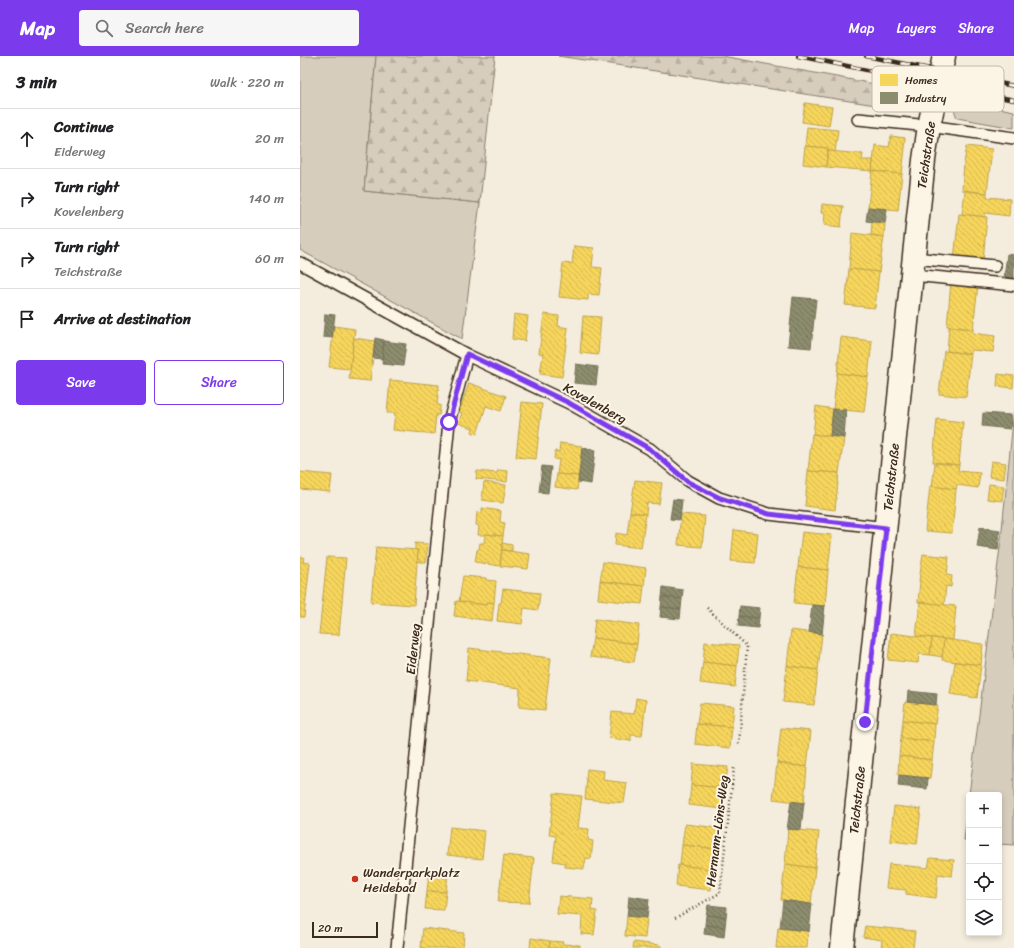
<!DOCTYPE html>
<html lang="en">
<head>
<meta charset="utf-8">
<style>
  :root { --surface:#fff; --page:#f6f6f6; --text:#202124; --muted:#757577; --line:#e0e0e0; --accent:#7c3aed }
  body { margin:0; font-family:Sriracha,sans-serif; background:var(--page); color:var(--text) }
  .controls { position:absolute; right:12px; bottom:12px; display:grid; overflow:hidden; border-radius:4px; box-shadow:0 2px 6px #0003 }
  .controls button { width:36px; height:36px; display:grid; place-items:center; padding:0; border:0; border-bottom:1px solid var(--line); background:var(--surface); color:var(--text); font:20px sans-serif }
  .scale { position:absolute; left:12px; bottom:10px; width:66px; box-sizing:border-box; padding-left:4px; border:2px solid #3b2a1e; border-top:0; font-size:11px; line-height:14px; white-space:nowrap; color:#3b2a1e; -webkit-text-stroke:3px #fcf5e5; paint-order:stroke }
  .stop { position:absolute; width:12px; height:12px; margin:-9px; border:3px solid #7c3aed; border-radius:50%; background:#fff }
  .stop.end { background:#7c3aed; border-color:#fff; box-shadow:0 1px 4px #0008 }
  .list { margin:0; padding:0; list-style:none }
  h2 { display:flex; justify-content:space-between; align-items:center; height:52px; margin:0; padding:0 16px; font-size:17px }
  h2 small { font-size:13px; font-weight:400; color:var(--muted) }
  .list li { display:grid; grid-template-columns:26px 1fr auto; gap:12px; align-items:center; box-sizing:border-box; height:60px; padding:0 16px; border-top:1px solid var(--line) }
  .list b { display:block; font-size:15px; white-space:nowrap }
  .list p { margin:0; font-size:13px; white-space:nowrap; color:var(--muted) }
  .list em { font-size:13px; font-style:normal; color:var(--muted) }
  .actions { display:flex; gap:8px; padding:12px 16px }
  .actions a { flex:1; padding:9px 0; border:1px solid var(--accent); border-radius:4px; text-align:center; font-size:14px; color:var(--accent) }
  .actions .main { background:var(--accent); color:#fff }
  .icon { flex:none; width:22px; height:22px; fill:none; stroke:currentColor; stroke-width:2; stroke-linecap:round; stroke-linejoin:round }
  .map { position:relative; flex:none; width:714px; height:892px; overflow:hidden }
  header { display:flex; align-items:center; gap:24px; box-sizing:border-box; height:56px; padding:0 20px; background:var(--accent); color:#fff }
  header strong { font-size:19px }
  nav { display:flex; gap:22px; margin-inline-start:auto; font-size:14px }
  .search { width:280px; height:36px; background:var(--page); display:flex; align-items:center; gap:10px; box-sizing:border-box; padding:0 14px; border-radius:4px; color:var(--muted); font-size:15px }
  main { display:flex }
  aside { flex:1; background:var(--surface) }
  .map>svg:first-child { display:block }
  .grass { fill:#d6cdbd; stroke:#887c6e }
  .forest { fill:url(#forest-firs); stroke:#887c6e }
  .homes { fill:url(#homes-back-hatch); stroke:#bea249 }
  .industry { fill:url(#industry-back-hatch); stroke:#746f56 }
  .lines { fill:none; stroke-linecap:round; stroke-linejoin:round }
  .lane-casing { stroke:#3b2a1e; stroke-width:14 }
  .street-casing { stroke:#3b2a1e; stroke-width:25 }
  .path { stroke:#3b2a1e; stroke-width:2.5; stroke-dasharray:1 3; stroke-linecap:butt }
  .lane { stroke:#fcf5e5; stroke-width:11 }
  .street { stroke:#fcf5e5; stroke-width:22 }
  .rail-casing { stroke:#3b2a1e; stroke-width:4.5 }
  .rail { stroke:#fcf5e5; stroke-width:3; stroke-dasharray:9; stroke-linecap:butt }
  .route { stroke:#7c3aed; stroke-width:5 }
  .poi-dot { fill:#c8321e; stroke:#fcf5e5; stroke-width:1.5 }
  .labels { text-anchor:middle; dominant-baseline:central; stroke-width:4; stroke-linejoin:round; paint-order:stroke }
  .street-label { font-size:13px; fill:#3b2a1e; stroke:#fcf5e5 }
  .poi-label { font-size:13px; fill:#3b2a1e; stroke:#fcf5e5; text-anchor:start }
  .key { fill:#fcf5e5; stroke:#c2b8a9; stroke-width:1 }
  .key-label { font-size:11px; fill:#3b2a1e }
</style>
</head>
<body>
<header>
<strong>Map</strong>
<div class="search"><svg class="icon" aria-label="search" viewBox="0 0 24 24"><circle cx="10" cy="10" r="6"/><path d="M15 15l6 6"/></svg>Search here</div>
<nav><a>Map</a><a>Layers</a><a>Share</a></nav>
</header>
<main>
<aside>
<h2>3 min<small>Walk · 220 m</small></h2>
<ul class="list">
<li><svg class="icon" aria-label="ahead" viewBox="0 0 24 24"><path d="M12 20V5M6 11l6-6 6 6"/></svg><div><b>Continue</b><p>Eiderweg</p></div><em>20 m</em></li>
<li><svg class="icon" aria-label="right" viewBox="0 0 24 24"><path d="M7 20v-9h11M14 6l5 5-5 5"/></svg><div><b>Turn right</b><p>Kovelenberg</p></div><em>140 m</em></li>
<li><svg class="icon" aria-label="right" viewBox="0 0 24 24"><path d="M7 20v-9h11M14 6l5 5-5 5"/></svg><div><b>Turn right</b><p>Teichstraße</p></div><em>60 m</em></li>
<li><svg class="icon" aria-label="arrive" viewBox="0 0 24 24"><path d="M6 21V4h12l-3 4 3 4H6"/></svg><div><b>Arrive at destination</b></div></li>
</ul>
<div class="actions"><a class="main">Save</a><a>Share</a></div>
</aside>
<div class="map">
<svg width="714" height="892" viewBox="0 0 714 892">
  <defs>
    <pattern id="forest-firs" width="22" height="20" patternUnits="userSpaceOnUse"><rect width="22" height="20" fill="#d6cdbd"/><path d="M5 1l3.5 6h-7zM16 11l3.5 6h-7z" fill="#b9b0a2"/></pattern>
    <pattern id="homes-back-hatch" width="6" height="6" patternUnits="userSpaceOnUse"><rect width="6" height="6" fill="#f6d55c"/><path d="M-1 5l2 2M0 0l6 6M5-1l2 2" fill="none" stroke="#d4b750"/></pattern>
    <pattern id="industry-back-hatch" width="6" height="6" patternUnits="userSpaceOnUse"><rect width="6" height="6" fill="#8c8c6e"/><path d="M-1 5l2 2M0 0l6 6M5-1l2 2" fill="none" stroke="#74735a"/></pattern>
  </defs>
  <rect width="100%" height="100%" fill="#f4eddd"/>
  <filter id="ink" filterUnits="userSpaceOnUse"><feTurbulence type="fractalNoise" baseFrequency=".025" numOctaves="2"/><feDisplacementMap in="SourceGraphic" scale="8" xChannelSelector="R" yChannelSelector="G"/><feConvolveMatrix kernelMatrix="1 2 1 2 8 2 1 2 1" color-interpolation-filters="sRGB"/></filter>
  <g filter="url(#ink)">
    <g class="grass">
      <path d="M0,0h76l-12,135 116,12 -18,136 -162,-89z"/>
      <path d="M650,42l64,13v17l-57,-10z"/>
      <path d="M714,355v434l-15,-1v-49h-30l32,-256z"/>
      <path d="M669,741v43h-5z"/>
    </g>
    <g class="forest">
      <path d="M76,0h119l-15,147 -116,-12z"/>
      <path d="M258,0h164l202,37 -16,17z"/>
    </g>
    <g class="homes">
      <path d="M505,47l27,4 -3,19 -27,-4z"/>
      <path d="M507,71l31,3 -3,22 -7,-1v-3l-23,-2z"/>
      <path d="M591,80l14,2 -1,10h1l-3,26 -30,-3 3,-26 14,2z"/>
      <path d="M505,90l23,2 -2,19 -23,-3z"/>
      <path d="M667,90l25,3 -5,44 -25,-3 2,-27z"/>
      <path d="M528,95l35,3 -1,6h11l-1,11 -46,-4z"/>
      <path d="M572,115l30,3 -4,36 -30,-3z"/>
      <path d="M665,135l22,2v4l23,2 -1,17 -24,-3v4l-23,-3z"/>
      <path d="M522,148l21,2 -2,21 -17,-2 1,-12h-4z"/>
      <path d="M659,158l28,3 -4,44 -29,-2z"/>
      <path d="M572,166l13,1 -1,14 -13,-2z"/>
      <path d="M552,177l32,4 -5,35 -30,-3z"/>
      <path d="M274,190l20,2 -2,19 10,1 -3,27 -11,-1v6l-29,-3 4,-34 9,1z"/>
      <path d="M549,213l30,3 -4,36 -30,-3z"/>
      <path d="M651,226l27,3 -5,44 -26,-3z"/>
      <path d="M214,258l14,2 -3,25 -13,-2z"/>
      <path d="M244,258l15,2 -1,10 10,2 -6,49 -22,-3 3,-20 -4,-1z"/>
      <path d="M283,260l18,1 -3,38 -18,-2z"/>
      <path d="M34,270l21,3 -5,40 -21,-2z"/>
      <path d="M649,271l24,2v4l22,3 -2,16 -22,-2v4l-24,-3z"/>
      <path d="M541,281l31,4 -4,36 -31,-4z"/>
      <path d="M54,282l21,3 -5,40 -21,-2z"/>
      <path d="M644,295l27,3 -5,43 -27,-3z"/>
      <path d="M537,317l31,4 -4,35 -31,-3z"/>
      <path d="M698,318l16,2 -1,12 -16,-2z"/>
      <path d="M90,324l49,5 -2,20h3v4l-1,6h-3l-2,19 -41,-4 2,-17h-8z"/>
      <path d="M169,327l37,13 -5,15 -15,-5 -9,28 -5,-2 1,-4 -15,-5 4,-10 -3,-1z"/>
      <path d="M222,346l20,2 -6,55 -20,-2z"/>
      <path d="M516,350l17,3 -3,27 -17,-1z"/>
      <path d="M637,363l26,3 -4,43 -26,-3z"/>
      <path d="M512,378l32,4 -5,35 -31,-2z"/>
      <path d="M260,387l22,3 -3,30 -22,-2 2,-14 -5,-1 1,-8 4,1z"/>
      <path d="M691,405l15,2 -2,16 -15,-2z"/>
      <path d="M635,407l24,2 -1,6 22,2 -2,15 -21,-3 -1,4 -24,-2z"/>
      <path d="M198,414l10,1 -1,11 -31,-3 1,-8 20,2z"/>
      <path d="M508,415l31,2 -4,37 -30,-4z"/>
      <path d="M0,416l32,3 -2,17 -30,-3z"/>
      <path d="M257,418l22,2 -2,14 -22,-3z"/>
      <path d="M335,424l27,3 -3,21 -12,-1 -1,11 -16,-2z"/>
      <path d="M184,426l22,3 -3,18 -21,-3z"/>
      <path d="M689,428l15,2 -2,15 -15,-2z"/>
      <path d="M630,430l26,3 -4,44 -27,-2z"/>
      <path d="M182,452l19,3 -1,11 5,1 -2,13 -18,-2 -1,1h-6l1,-9 -3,-1 1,-13 5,1z"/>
      <path d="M330,456l16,2 -5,34 -26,-3 1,-12 11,2z"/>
      <path d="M381,458l24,2 -3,31 -24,-2z"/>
      <path d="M434,474l24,3 -3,30 -24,-2z"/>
      <path d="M502,476l30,3 -4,35 -30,-3z"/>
      <path d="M185,478l18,2 -3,30 -25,-4 2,-12 2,-1 1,-6h4z"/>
      <path d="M115,487l13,1 -2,18h-9l1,-12h-3z"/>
      <path d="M202,487l10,2v6l-10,-1z"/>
      <path d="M76,491l42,3 -4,55 -43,-3z"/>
      <path d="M202,494l28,4 -2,15 -28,-3z"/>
      <path d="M623,498l26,3 -2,18 5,1 -1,11 -5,-1 -2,19 -26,-3 2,-21h-1z"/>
      <path d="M0,501h4l-1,5 7,1 -6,54h-4z"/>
      <path d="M27,501l19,1 -7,77 -20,-1z"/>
      <path d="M303,506l43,6 -2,18 -44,-5z"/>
      <path d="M498,511l30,3 -3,36 -31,-3z"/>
      <path d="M163,520l23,2v2l10,1 -2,22 -7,-1 -1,3 -27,-3z"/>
      <path d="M300,525l44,5 -2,18 -44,-5z"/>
      <path d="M203,533l37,4 -2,17 -14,-2 -2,16 -25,-3 2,-18h2z"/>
      <path d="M156,545l30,4 1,-3 7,1 -2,18 -38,-5z"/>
      <path d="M620,546l36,4 -3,34 -37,-4z"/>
      <path d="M295,563l44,6 -2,19 -44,-6z"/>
      <path d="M491,574l31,4 -4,36 -31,-4z"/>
      <path d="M591,577l41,5 -2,17 -11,-1 -1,9 -30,-3z"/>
      <path d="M293,582l44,6 -3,18 -44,-5z"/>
      <path d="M632,582l12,1 -1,18 -13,-2z"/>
      <path d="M644,583l39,5 -2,21 -39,-5z"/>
      <path d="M405,586l34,3 -2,21 -34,-4z"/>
      <path d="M169,592l82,10 -6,52 -26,-3 1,-19 -54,-7z"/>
      <path d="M403,606l34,4 -2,21 -35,-4z"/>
      <path d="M655,606l26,3 -4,33 -27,-4z"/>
      <path d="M487,610l31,4 -4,35 -31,-3z"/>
      <path d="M336,642l10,2 -4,36 -11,-1v6l-22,-3 3,-26 22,2z"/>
      <path d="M605,646l33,3 -3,19 -32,-4z"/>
      <path d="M400,647l34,3 -2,21 -35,-3z"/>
      <path d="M603,664l32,4 -1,18 -33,-4z"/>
      <path d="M397,668l35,3 -2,21 -35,-4z"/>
      <path d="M481,672l30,3 -4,36 -30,-4z"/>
      <path d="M601,682l33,4 -2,18 -33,-4z"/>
      <path d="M599,700l33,4 -2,18 -32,-3z"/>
      <path d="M477,707l30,4 -3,36 -31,-4z"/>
      <path d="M393,708l35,3 -3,21 -34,-3z"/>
      <path d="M287,713l17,2 -1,9 24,3 -3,20 -39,-4 2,-20h-1z"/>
      <path d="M391,729l34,3 -2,21 -34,-4z"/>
      <path d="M254,737l28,3 -4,32 11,1 -1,11 5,1 -2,18 -5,-1 -2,11 -19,-2v-4l-12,-2 3,-25 -7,-1z"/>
      <path d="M594,750l27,3 -4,35 -27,-3z"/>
      <path d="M385,768l34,4 -2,21 -35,-4z"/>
      <path d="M150,771l35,4 -3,28 -35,-4z"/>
      <path d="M488,773l31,3 -4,36 -30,-4z"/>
      <path d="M382,789l35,4 -2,21 -35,-5z"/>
      <path d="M204,799l30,3 -5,45 -31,-1z"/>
      <path d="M630,802l24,2 -2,16 -14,-2 -2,24 -30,-4v-4l-20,-2 3,-24 39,4z"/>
      <path d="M485,808l30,4 -4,36 -30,-4z"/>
      <path d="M378,809l35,4 -2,21 -35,-4z"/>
      <path d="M129,816l19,1 -2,19 -19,-1z"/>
      <path d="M127,835l19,1 -2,18 -19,-1z"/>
      <path d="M259,840l34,3 -1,11 5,1 -3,24 -13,-1 1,-18 -25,-2z"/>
      <path d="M327,860l20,2 -2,20 -20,-2z"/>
      <path d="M565,870l50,5 -2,17h-32l1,-8 -19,-3z"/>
      <path d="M123,872l41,5 -1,15h-42z"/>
      <path d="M478,872l30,3 -1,17h-31z"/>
      <path d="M231,882l19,3 -1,7h-19z"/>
      <path d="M250,885l13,1 -1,2 18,1v3h-31z"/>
      <path d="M334,886l25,3 2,1v2h-28z"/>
    </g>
    <g class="industry">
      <path d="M568,151l19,2 -2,14 -19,-2z"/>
      <path d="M707,198l7,1v25l-10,-2z"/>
      <path d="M493,241l23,2 -5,49 -23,-2z"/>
      <path d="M25,258l10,1 -3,23 -9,-1z"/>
      <path d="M75,282l9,2 -2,19 -9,-1z"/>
      <path d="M84,285l22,3 -3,22 -21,-2z"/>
      <path d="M276,308l22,3 -2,18 -22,-2z"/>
      <path d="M533,353l13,1 -2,28 -14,-2z"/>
      <path d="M683,357l28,2 -1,14 -28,-3z"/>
      <path d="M282,392l13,2 -4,34 -13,-2z"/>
      <path d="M242,410l9,1 -3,26 -9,-1z"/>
      <path d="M373,443l9,1 -2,20 -10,-1z"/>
      <path d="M680,471l20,3 -2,20 -21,-3z"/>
      <path d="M363,531l20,3 -1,9 -20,-2z"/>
      <path d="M362,541l20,2 -1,10 -20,-2z"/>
      <path d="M512,549l13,1v-1l-3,30v-1l-13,-2z"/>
      <path d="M440,550l20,2 -1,10 -20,-2z"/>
      <path d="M361,551l20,2 -1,10 -20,-2z"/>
      <path d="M439,560l20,2 -1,10 -20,-2z"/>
      <path d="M608,635l29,3 -1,11 -29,-3z"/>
      <path d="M599,719l29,3 -1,11 -29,-3z"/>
      <path d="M491,745l13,2v-1l-3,28 -13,-1v1h-1z"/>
      <path d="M329,840l20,3 -1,10 -20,-2z"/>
      <path d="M483,844l28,4 1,-1 -3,29 -1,-1 -28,-3z"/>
      <path d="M408,849l19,2 -1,10 -20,-2z"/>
      <path d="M328,851l20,2 -1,9 -20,-2z"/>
      <path d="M406,859l20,2 -1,10 -20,-2z"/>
      <path d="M405,869l20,2 -1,10 -20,-3z"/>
    </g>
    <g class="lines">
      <g class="lane-casing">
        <g id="lane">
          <path d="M558,63l71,7 85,12"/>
          <path d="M614,202l81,8"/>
          <path d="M0,207l167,92 102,48 81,46 38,32 31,17 50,16 117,14"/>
          <path d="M613,219l101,10"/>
          <path d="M97,892l52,-526 18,-67"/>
        </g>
      </g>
      <g class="street-casing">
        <path id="street" d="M542,892l23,-225 59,-563 5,-34 15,-70"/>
      </g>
      <g class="path">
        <path d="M407,552l40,38 -8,98"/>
        <path d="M375,862l45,-25 14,-125"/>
      </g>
      <use href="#lane" class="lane"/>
      <use href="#street" class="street"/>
      <g class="rail-casing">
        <g id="rail">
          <path d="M498,0l216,44"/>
          <path d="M566,0l148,30"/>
        </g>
      </g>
      <use href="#rail" class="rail"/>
    </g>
  </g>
  <g class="lines" filter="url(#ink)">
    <path class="route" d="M149,366l18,-68 102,49 81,46 38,33 32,16 49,16 117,14 -21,194"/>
  </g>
  <circle class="poi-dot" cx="55" cy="823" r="4"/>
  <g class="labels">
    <g class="street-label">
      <text transform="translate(626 99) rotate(-82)">Teichstraße</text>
      <text transform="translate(295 347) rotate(29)">Kovelenberg</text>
      <text transform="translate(591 421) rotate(-84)">Teichstraße</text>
      <text transform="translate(113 593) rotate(-84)">Eiderweg</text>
      <text transform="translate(557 744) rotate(-84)">Teichstraße</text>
      <text transform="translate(417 775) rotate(-83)">Hermann-Löns-Weg</text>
    </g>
    <g class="poi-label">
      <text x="63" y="816">Wanderparkplatz<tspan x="63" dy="15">Heidebad</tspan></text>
    </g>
  </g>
  <rect x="572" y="10" width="132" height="46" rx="6" class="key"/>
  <rect x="580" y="18" width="18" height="12" fill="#f6d55c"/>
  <rect x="580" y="36" width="18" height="12" fill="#8c8c6e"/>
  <g class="key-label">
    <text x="605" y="28">Homes</text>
    <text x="605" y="46">Industry</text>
  </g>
</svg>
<div class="controls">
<button>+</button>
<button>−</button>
<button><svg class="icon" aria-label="locate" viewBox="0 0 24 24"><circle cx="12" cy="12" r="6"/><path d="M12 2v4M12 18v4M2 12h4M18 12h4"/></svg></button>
<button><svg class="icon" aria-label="layers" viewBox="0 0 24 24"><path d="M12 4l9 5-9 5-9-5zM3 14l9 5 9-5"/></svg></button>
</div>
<div class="scale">20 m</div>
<div class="stop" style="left:149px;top:366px"></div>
<div class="stop end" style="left:565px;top:666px"></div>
</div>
</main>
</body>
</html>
